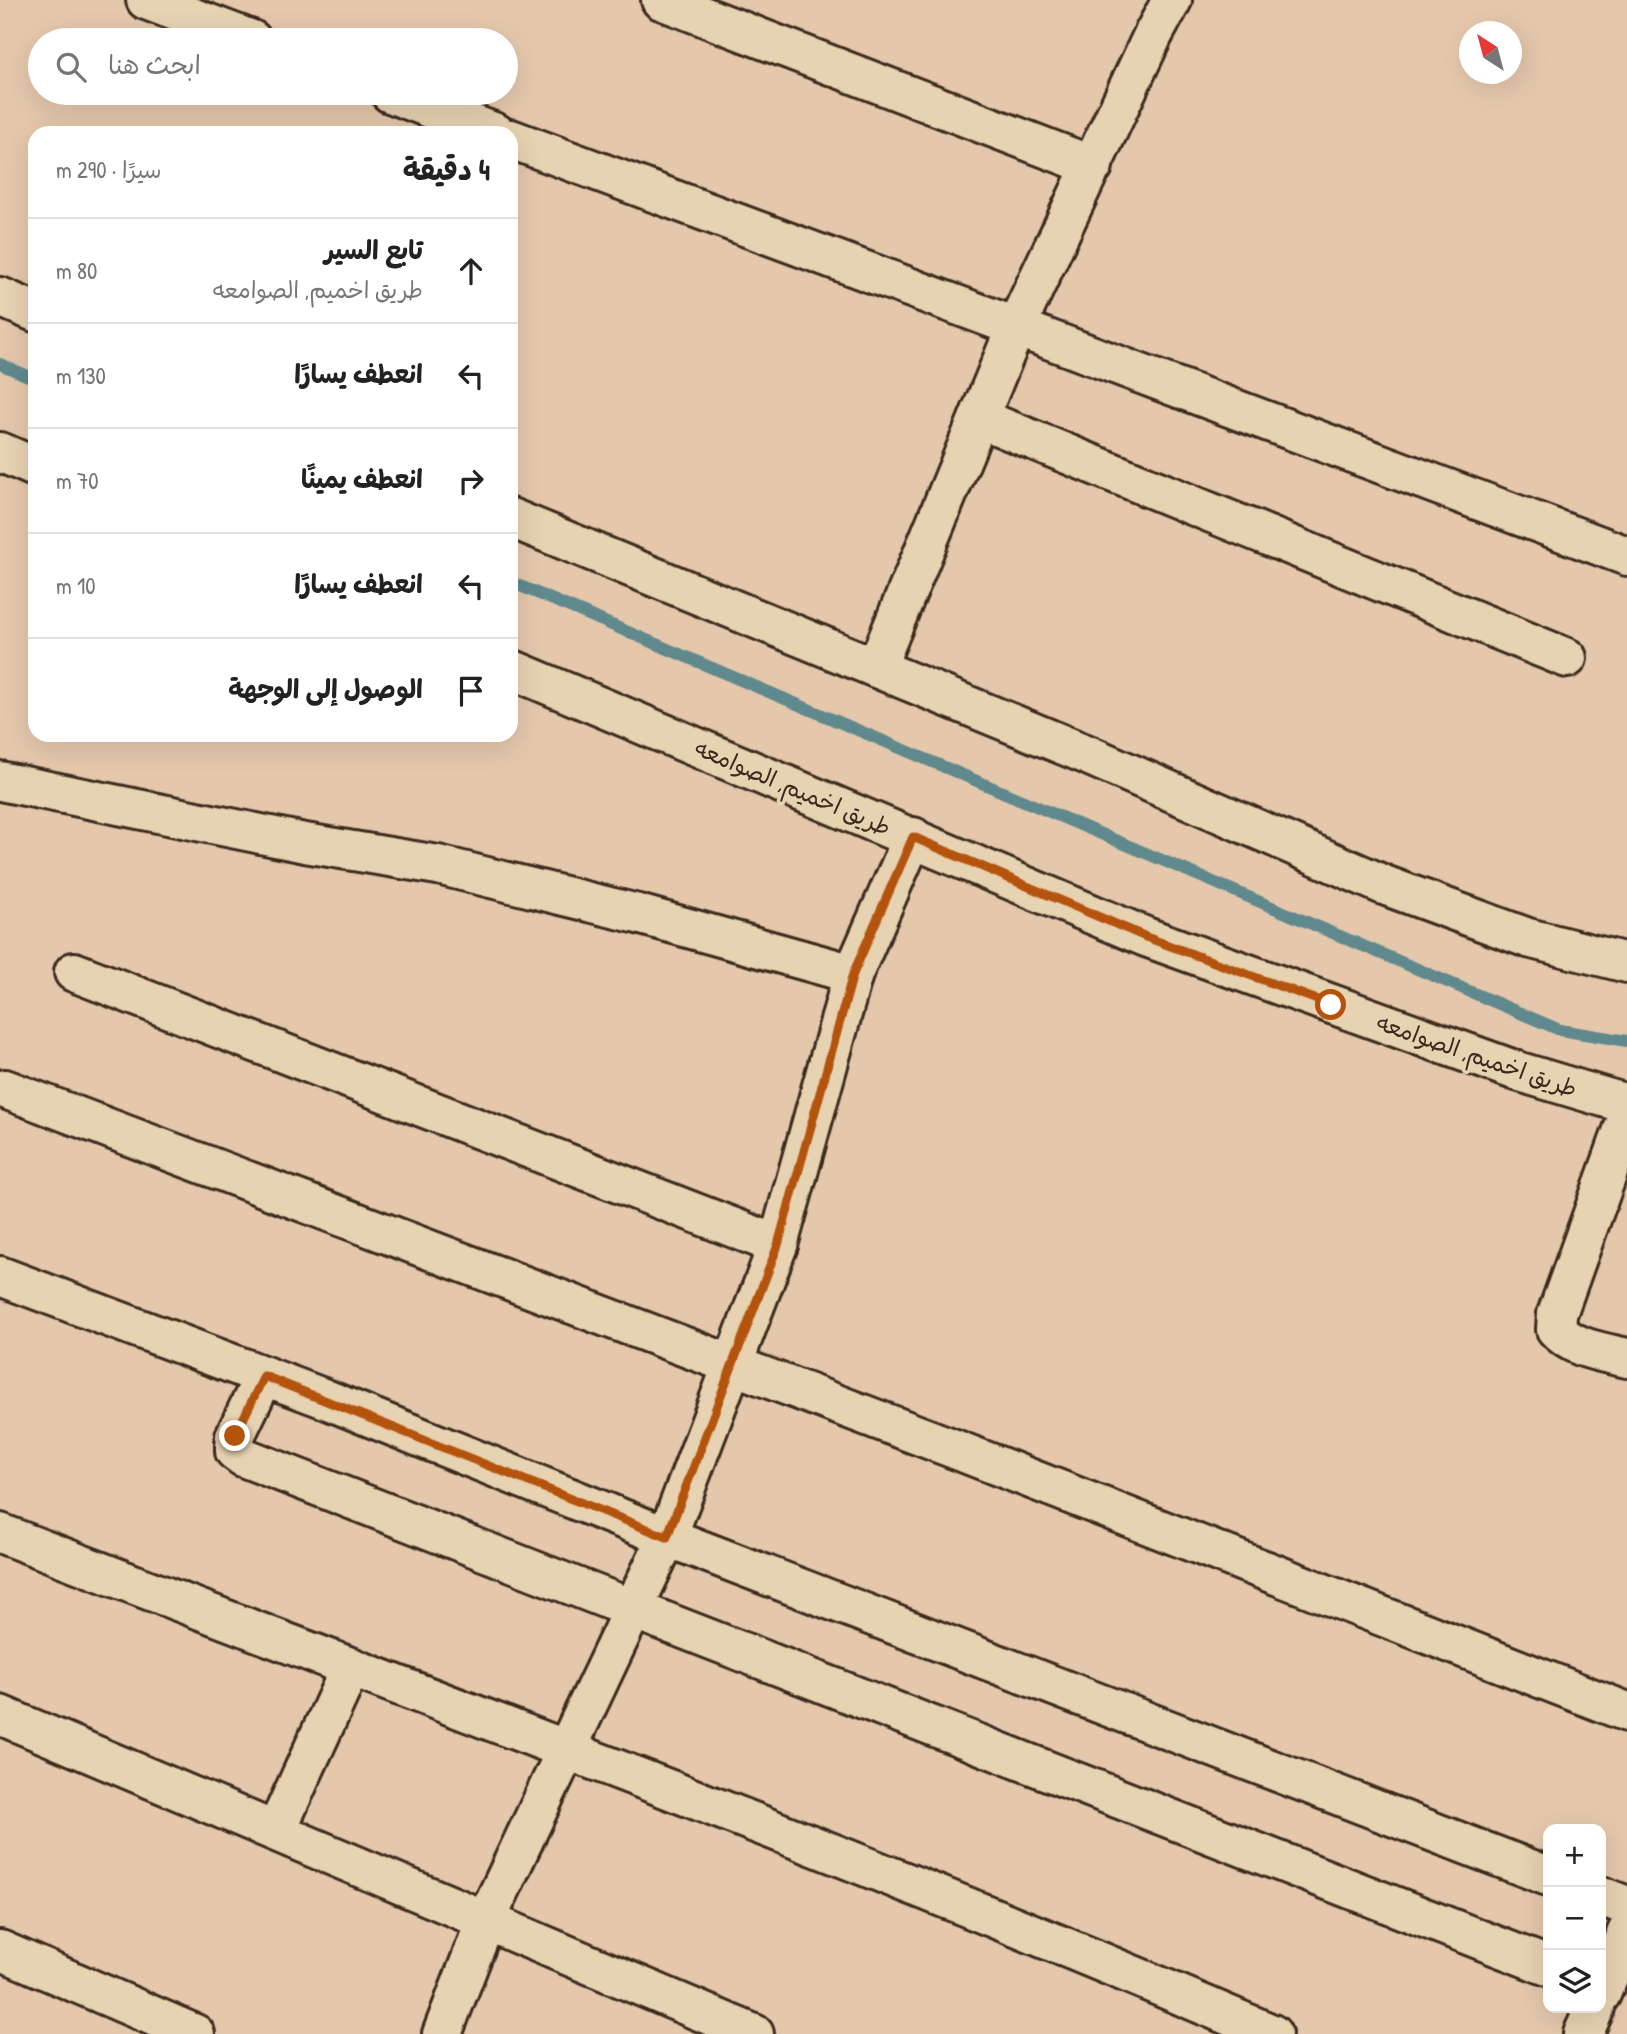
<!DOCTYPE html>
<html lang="ar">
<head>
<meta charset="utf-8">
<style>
  :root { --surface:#fff; --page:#f6f6f6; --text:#222; --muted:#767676; --line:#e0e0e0 }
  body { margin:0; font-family:"Patrick Hand","Playpen Sans Arabic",sans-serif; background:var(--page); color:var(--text); direction:rtl }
  .controls { position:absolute; right:21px; bottom:21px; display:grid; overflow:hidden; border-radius:14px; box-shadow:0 7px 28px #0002 }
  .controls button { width:63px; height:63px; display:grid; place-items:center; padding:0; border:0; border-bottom:2px solid var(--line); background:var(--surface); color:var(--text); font:35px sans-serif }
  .compass { position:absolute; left:1459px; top:21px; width:63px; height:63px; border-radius:50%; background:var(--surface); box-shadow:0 7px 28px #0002; rotate:324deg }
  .stop { position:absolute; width:21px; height:21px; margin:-16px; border:5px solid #b45309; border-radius:50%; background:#fff }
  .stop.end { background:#b45309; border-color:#fff; box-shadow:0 2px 7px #0008 }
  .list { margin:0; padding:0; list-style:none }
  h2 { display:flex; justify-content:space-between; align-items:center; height:91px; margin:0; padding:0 28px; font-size:30px }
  h2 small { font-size:23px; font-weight:400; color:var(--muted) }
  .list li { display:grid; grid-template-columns:46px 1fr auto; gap:21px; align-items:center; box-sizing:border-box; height:105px; padding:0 28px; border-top:2px solid var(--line) }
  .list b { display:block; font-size:26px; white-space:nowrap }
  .list p { margin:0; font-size:23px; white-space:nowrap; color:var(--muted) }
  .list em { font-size:23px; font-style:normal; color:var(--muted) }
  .icon { flex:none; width:38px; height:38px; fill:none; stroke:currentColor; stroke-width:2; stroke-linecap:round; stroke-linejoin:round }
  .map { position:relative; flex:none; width:1627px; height:2034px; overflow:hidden; direction:ltr }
  .search { position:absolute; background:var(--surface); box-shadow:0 7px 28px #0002; left:28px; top:28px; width:490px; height:77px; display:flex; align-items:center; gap:18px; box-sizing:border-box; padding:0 24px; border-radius:38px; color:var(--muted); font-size:26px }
  .panel { position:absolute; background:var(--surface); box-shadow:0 7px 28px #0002; left:28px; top:126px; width:490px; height:616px; border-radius:21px; direction:rtl }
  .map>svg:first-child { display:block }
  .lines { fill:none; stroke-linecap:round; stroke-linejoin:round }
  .stream { stroke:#61898e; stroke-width:12 }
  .minor-casing { stroke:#3b2a1e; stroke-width:44 }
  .secondary-casing { stroke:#3b2a1e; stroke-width:44 }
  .minor { stroke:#e7d2b1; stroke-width:38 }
  .secondary { stroke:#e7d2b1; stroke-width:38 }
  .route { stroke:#b45309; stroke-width:9 }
  .labels { text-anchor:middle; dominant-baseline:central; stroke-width:7; stroke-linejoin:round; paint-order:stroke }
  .street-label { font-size:23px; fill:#3b2a1e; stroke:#e7d2b1 }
</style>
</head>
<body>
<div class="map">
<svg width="1627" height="2034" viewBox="0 0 1627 2034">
  <rect width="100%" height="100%" fill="#e5c8ac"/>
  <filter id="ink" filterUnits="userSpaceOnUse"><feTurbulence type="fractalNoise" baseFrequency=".0143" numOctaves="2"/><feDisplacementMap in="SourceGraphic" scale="14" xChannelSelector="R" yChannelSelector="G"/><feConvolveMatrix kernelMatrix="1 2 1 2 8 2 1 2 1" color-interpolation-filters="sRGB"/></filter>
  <g filter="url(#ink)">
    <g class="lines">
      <g class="stream">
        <path d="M0,364l35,15"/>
        <path d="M511,582l1049,448 67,11"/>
      </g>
      <g class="minor-casing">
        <g id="minor">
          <path d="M146,0l106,40"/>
          <path d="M661,0l432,166"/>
          <path d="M1172,0l-19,35 -137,292 611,229"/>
          <path d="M390,93l106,40"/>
          <path d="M511,139l505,188 -140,341"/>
          <path d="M0,297l35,15"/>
          <path d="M979,418l588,240"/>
          <path d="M511,518l577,237 296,130 144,53 99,25"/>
          <path d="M0,781l305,62 133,22 200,49 215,60"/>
          <path d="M74,972l704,273"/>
          <path d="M5,1089l947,359 675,264"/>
          <path d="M1627,1119l-70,195 -1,15c17,20 47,23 71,29"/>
          <path d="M0,1276l323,122 344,139 881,339"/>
          <path d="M264,1376l-29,60v15l8,6c435,170 871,337 1305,509"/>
          <path d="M0,1533c425,164 854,321 1272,501"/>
          <path d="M0,1715l754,319"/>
          <path d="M276,1831l75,-164"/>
          <path d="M1601,1896l26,10"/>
          <path d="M0,1950l195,84"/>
          <path d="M1601,1994l26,-62"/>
          <path d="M442,2034l44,-114 181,-383 111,-292 75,-271 60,-137"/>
          <path d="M1583,2034l12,-26"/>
        </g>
      </g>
      <g class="secondary-casing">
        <g id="secondary">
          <path d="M0,452l35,15"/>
          <path d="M511,669l635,268 374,135 107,32"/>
        </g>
      </g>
      <use href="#minor" class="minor"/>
      <use href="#secondary" class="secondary"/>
    </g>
  </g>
  <g class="lines" filter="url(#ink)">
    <path class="route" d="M235,1436l29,-60 403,161 111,-292 75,-271 60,-137 233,100 185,68"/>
  </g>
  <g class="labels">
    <g class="street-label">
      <text transform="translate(793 787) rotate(23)">طريق اخميم, الصوامعه</text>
      <text transform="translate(1477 1055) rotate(19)">طريق اخميم, الصوامعه</text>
    </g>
  </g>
</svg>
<div class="controls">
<button>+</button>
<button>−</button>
<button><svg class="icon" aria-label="layers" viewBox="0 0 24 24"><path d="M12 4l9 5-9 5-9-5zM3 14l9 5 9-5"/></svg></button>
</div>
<svg class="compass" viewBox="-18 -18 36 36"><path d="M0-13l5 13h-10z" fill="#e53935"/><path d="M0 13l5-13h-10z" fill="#767676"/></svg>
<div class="stop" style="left:1331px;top:1005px"></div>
<div class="stop end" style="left:235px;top:1436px"></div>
<div class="search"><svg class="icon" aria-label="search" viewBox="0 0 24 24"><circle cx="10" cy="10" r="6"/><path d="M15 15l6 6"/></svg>ابحث هنا</div>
<section class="panel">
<h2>4 دقيقة<small>سيرًا · 290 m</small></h2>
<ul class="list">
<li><svg class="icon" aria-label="ahead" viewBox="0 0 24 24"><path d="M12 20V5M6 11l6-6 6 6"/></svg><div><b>تابع السير</b><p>طريق اخميم, الصوامعه</p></div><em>80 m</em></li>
<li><svg class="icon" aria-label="left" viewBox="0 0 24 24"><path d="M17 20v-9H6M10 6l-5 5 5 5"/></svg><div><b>انعطف يسارًا</b></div><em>130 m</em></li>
<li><svg class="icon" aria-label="right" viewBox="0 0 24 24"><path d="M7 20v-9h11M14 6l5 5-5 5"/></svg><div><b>انعطف يمينًا</b></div><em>70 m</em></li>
<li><svg class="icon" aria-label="left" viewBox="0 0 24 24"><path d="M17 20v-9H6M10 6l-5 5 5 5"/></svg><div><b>انعطف يسارًا</b></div><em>10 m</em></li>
<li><svg class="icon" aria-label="arrive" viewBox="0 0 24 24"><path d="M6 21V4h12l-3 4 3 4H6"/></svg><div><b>الوصول إلى الوجهة</b></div></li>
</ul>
</section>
</div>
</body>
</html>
